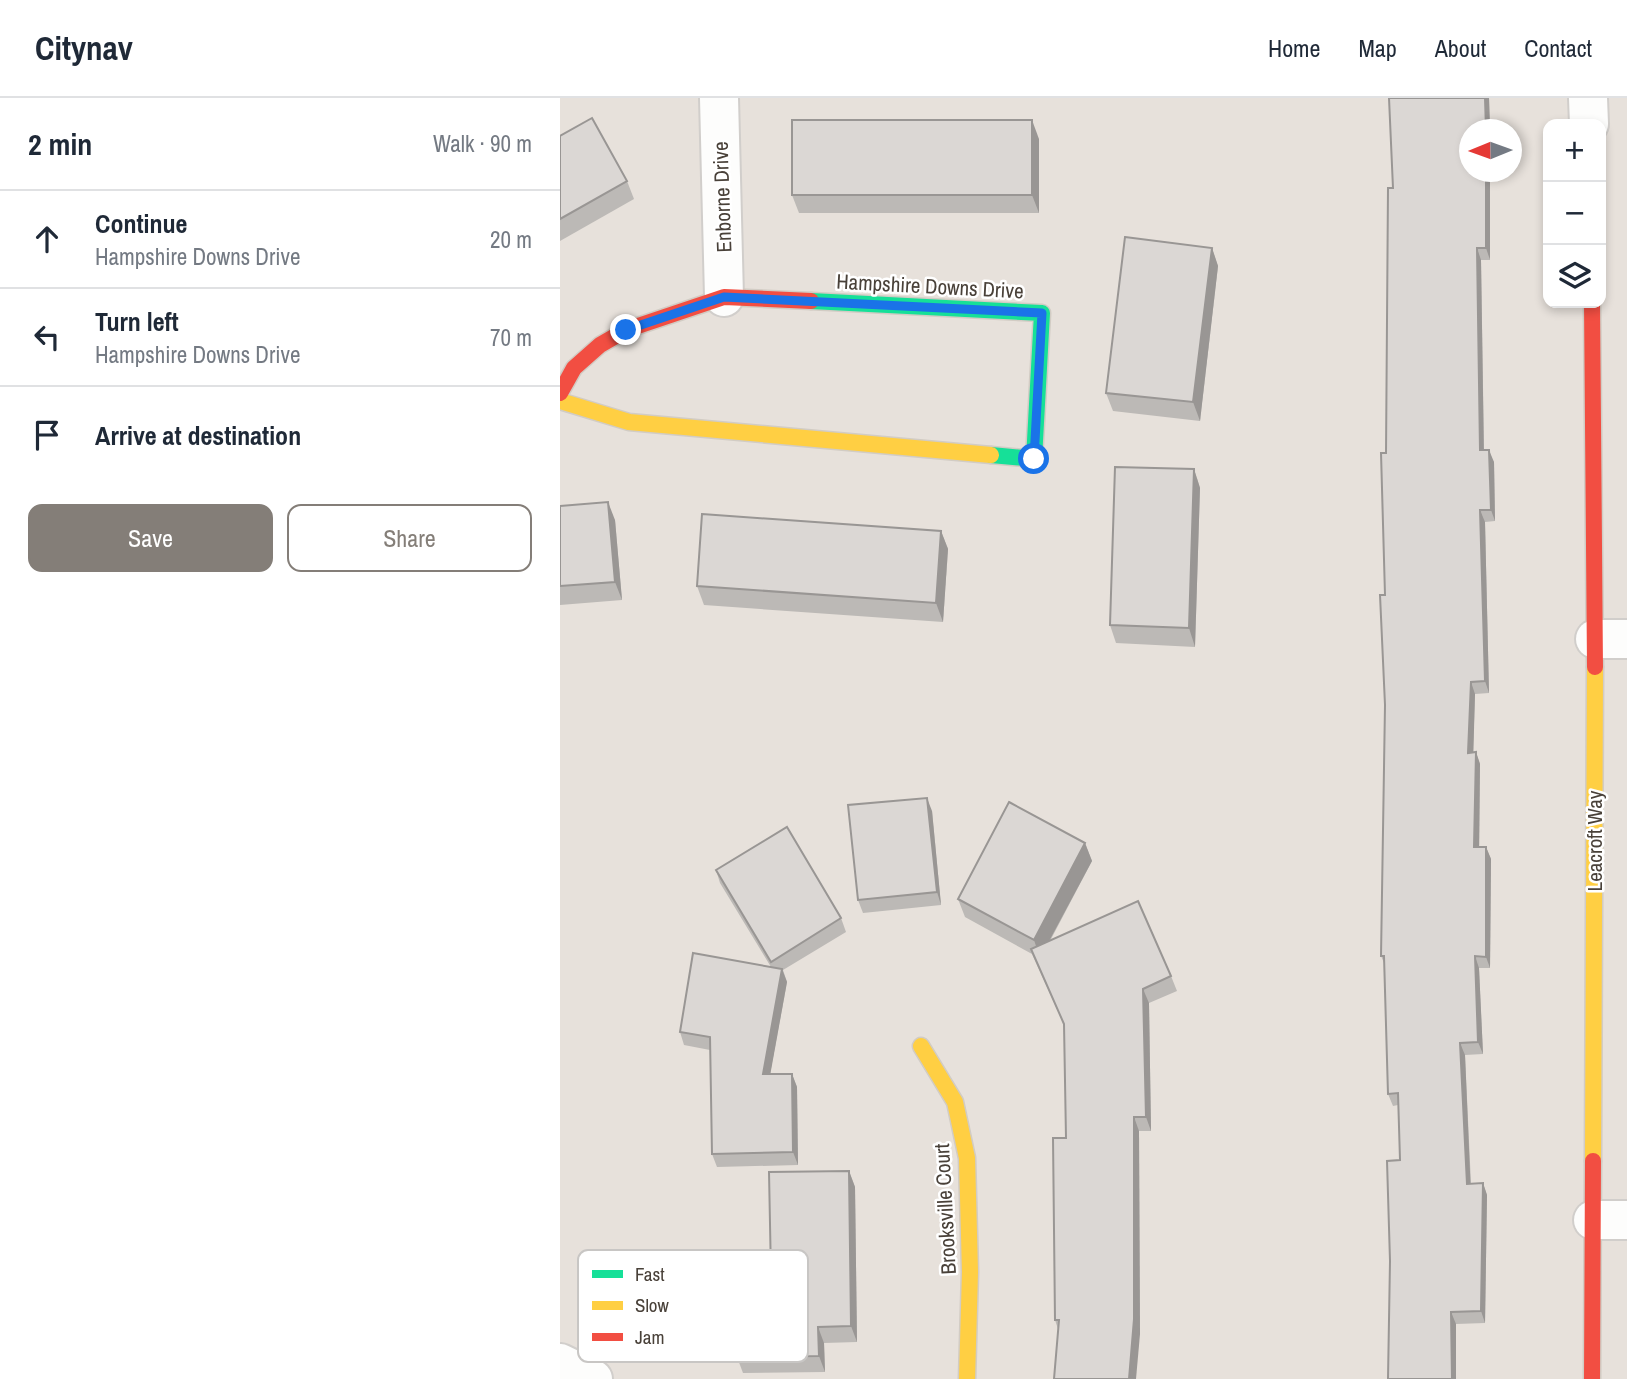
<!DOCTYPE html>
<html lang="en">
<head>
<meta charset="utf-8">
<style>
  :root { --surface:#fff; --page:#f2f2f3; --text:#1f2937; --muted:#747a83; --line:#e0e1e3; --accent:#847e78 }
  body { margin:0; font-family:"Archivo Narrow",sans-serif; background:var(--page); color:var(--text) }
  .controls { position:absolute; right:21px; top:21px; display:grid; overflow:hidden; border-radius:14px; box-shadow:0 4px 10px #0003 }
  .controls button { width:63px; height:63px; display:grid; place-items:center; padding:0; border:0; border-bottom:2px solid var(--line); background:var(--surface); color:var(--text); font:35px sans-serif }
  .compass { position:absolute; left:899px; top:21px; width:63px; height:63px; border-radius:50%; background:var(--surface); box-shadow:0 4px 10px #0003; rotate:269deg }
  .stop { position:absolute; width:21px; height:21px; margin:-16px; border:5px solid #1a73e8; border-radius:50%; background:#fff }
  .stop.end { background:#1a73e8; border-color:#fff; box-shadow:0 2px 7px #0008 }
  .list { margin:0; padding:0; list-style:none }
  h2 { display:flex; justify-content:space-between; align-items:center; height:91px; margin:0; padding:0 28px; font-size:30px }
  h2 small { font-size:23px; font-weight:400; color:var(--muted) }
  .list li { display:grid; grid-template-columns:46px 1fr auto; gap:21px; align-items:center; box-sizing:border-box; height:98px; padding:0 28px; border-top:2px solid var(--line) }
  .list b { display:block; font-size:26px; white-space:nowrap }
  .list p { margin:0; font-size:23px; white-space:nowrap; color:var(--muted) }
  .list em { font-size:23px; font-style:normal; color:var(--muted) }
  .actions { display:flex; gap:14px; padding:21px 28px }
  .actions a { flex:1; padding:16px 0; border:2px solid var(--accent); border-radius:14px; text-align:center; font-size:24px; color:var(--accent) }
  .actions .main { background:var(--accent); color:#fff }
  .icon { flex:none; width:38px; height:38px; fill:none; stroke:currentColor; stroke-width:2; stroke-linecap:round; stroke-linejoin:round }
  .map { position:relative; flex:none; width:1067px; height:1281px; overflow:hidden }
  header { display:flex; align-items:center; gap:42px; box-sizing:border-box; height:98px; padding:0 35px; background:var(--surface); border-bottom:2px solid var(--line) }
  header strong { font-size:33px }
  nav { display:flex; gap:38px; margin-inline-start:auto; font-size:24px }
  main { display:flex }
  aside { flex:1; background:var(--surface) }
  .map>svg:first-child { display:block }
  .residential { fill:#e7e1db; fill-rule:evenodd }
  .lines { fill:none; stroke-linecap:round; stroke-linejoin:round }
  .street-casing { stroke:#d1cecb; stroke-width:42 }
  .fast-casing { stroke:#d2ccc4; stroke-width:19 }
  .slow-casing { stroke:#d2ccc4; stroke-width:19 }
  .jam-casing { stroke:#d2ccc4; stroke-width:19 }
  .street { stroke:#fdfdfc; stroke-width:38 }
  .fast { stroke:#16e098; stroke-width:16 }
  .slow { stroke:#ffcf43; stroke-width:16 }
  .jam { stroke:#f24e42; stroke-width:16 }
  .wall { fill:#bcb9b6 }
  .shaded-wall { fill:#999694 }
  .building { fill:#dbd7d4; stroke:#999694; stroke-width:2 }
  .route { stroke:#1a73e8; stroke-width:9 }
  .labels { text-anchor:middle; dominant-baseline:central; stroke-width:5; stroke-linejoin:round; paint-order:stroke }
  .street-label { font-size:21px; fill:#494139; stroke:#fff }
  .key { fill:#fff; stroke:#c8c6c4; stroke-width:2 }
  .key-label { font-size:19px; fill:#494139 }
</style>
</head>
<body>
<header>
<strong>Citynav</strong>
<nav><a>Home</a><a>Map</a><a>About</a><a>Contact</a></nav>
</header>
<main>
<aside>
<h2>2 min<small>Walk · 90 m</small></h2>
<ul class="list">
<li><svg class="icon" aria-label="ahead" viewBox="0 0 24 24"><path d="M12 20V5M6 11l6-6 6 6"/></svg><div><b>Continue</b><p>Hampshire Downs Drive</p></div><em>20 m</em></li>
<li><svg class="icon" aria-label="left" viewBox="0 0 24 24"><path d="M17 20v-9H6M10 6l-5 5 5 5"/></svg><div><b>Turn left</b><p>Hampshire Downs Drive</p></div><em>70 m</em></li>
<li><svg class="icon" aria-label="arrive" viewBox="0 0 24 24"><path d="M6 21V4h12l-3 4 3 4H6"/></svg><div><b>Arrive at destination</b></div></li>
</ul>
<div class="actions"><a class="main">Save</a><a>Share</a></div>
</aside>
<div class="map">
<svg width="1067" height="1281" viewBox="0 0 1067 1281">
  <rect width="100%" height="100%" fill="#f3f0ed"/>
  <path class="residential" d="M0,0h1067v1281h-1067zM988,26h53v179h-53zM909,32h42v42h-42z"/>
  <g class="lines">
    <g class="street-casing">
      <g id="street">
        <path d="M159,0l5,199"/>
        <path d="M1028,0l1,26"/>
        <path d="M1035,541h32"/>
        <path d="M1033,1122h34"/>
        <path d="M0,1265l33,16"/>
      </g>
    </g>
    <g class="fast-casing">
      <path id="fast" d="M251,203l231,12 -8,146 -43,-4"/>
    </g>
    <g class="slow-casing">
      <g id="slow">
        <path d="M0,303l69,21 362,33"/>
        <path d="M361,948l34,56 12,56 3,114 -3,107"/>
        <path d="M1033,1063l2,-494"/>
      </g>
    </g>
    <g class="jam-casing">
      <g id="jam">
        <path d="M1032,205l3,364"/>
        <path d="M0,295l14,-25 26,-23 26,-15 98,-33 87,4"/>
        <path d="M1032,1281l1,-218"/>
      </g>
    </g>
    <use href="#street" class="street"/>
    <use href="#fast" class="fast"/>
    <use href="#slow" class="slow"/>
    <use href="#jam" class="jam"/>
  </g>
  <g class="wall">
    <path d="M829,0h100l1,32h-21l21,130h-9l3,190 10,12 1,59 -10,1 4,171 -14,1 -2,58h3l4,12 -1,83h7l5,12 -1,109h-11l4,86 -18,1 6,129 12,-1 4,12 -2,128 -29,1v55l-56,-219 -2,-55 -5,1 -5,-12 -3,-129 -4,-9 4,-251 1,-252 7,-265z"/>
    <path d="M0,38l67,45 7,18 -74,42z"/>
    <path d="M479,41v74h-240l-7,-18z"/>
    <path d="M652,150l6,18 -18,155 -87,-10 -7,-18z"/>
    <path d="M634,371l6,19 -5,159 -79,-4 -6,-18z"/>
    <path d="M0,408l55,14 7,80 -62,5z"/>
    <path d="M381,433l7,18 -5,73 -239,-17 -7,-19z"/>
    <path d="M372,713l9,94 -78,8 -5,-13z"/>
    <path d="M525,745l7,18 -42,80 121,35 6,15 -28,12 2,128h-12l1,203 -82,-5 -3,-9 11,-182 -1,-111 -33,-73 -67,-37 -7,-18z"/>
    <path d="M156,772l125,48 5,14 -63,38 4,12 -17,92h22l5,13 1,78 -81,2 -5,-13 -2,-104 -26,-5 -4,-13 91,-65 -51,-84z"/>
    <path d="M289,1073l6,16 2,155 -33,1 1,29 -82,1 -6,-16 34,-82z"/>
  </g>
  <g class="shaded-wall">
    <path d="M925,0h4l1,32h-4z"/>
    <path d="M472,22l7,19v74l-7,-18z"/>
    <path d="M926,74h4v88l-4,-12z"/>
    <path d="M652,150l6,18 -18,155 -7,-19z"/>
    <path d="M917,150l4,12 3,202 -4,-12z"/>
    <path d="M929,352l5,12 1,59 -4,-11z"/>
    <path d="M634,371l6,19 -5,159 -6,-19z"/>
    <path d="M48,404l7,18 7,80 -7,-18z"/>
    <path d="M920,412l5,12 4,171 -4,-12z"/>
    <path d="M381,433l7,18 -5,73 -7,-19z"/>
    <path d="M911,584l4,12 -2,71 -5,-12z"/>
    <path d="M916,654l4,12 -1,95 -5,-12z"/>
    <path d="M367,700l5,13 9,94 -4,-13z"/>
    <path d="M525,745l7,18 -52,97 -6,-18z"/>
    <path d="M926,749l5,12 -1,109 -4,-11z"/>
    <path d="M915,858l4,12 4,86 -5,-12z"/>
    <path d="M222,871l5,13 -19,105 -5,-13z"/>
    <path d="M583,891l6,14 2,128 -5,-14z"/>
    <path d="M900,945l5,12 6,141 -4,-12z"/>
    <path d="M232,976l5,13 1,78 -5,-13z"/>
    <path d="M574,1019l5,14 1,203 -4,45h-7z"/>
    <path d="M289,1073l6,16 2,155 -6,-16z"/>
    <path d="M923,1085l4,12 -2,128 -4,-12z"/>
    <path d="M891,1214l5,12v55h-4z"/>
    <path d="M258,1229l6,16 1,29 -6,-16z"/>
  </g>
  <g class="building">
    <path d="M829,0h96l1,32h-17v42h17v76h-9l3,202h9l2,60h-11l5,171 -14,1 -3,71 8,-1 -2,95h12v110l-11,-1 3,86 -18,1 7,141 16,-1 -2,128 -30,1 1,67h-64l2,-118 -3,-100 13,-1 -2,-67 -10,1 -4,-138h-3l4,-251 -5,-110h5l-4,-142h5l2,-265h5z"/>
    <path d="M32,20l35,63 -67,38v-83z"/>
    <rect x="232" y="22" width="240" height="75"/>
    <path d="M565,139l87,11 -19,154 -87,-9z"/>
    <path d="M555,369l79,2 -5,159 -79,-3z"/>
    <path d="M48,404l7,80 -55,4v-80z"/>
    <path d="M142,416l239,17 -5,72 -239,-17z"/>
    <path d="M367,700l10,94 -79,8 -10,-95z"/>
    <path d="M449,704l76,41 -51,97 -76,-41z"/>
    <path d="M227,729l54,91 -70,44 -55,-92z"/>
    <path d="M578,803l33,75 -28,13 3,128h-12v202l-5,60h-75l5,-59h-4l-2,-182h13l-2,-114 -33,-75z"/>
    <path d="M133,855l89,16 -19,105h29l1,78 -81,2 -2,-117 -30,-5z"/>
    <path d="M289,1073l2,155 -33,1 1,29 -82,1 -1,-81 35,-1 -2,-103z"/>
  </g>
  <g class="lines">
    <path class="route" d="M66,232l98,-33 318,16 -8,146"/>
  </g>
  <g class="labels">
    <g class="street-label">
      <text transform="translate(162 99) rotate(-92)">Enborne Drive</text>
      <text transform="translate(370 188) rotate(3)">Hampshire Downs Drive</text>
      <text transform="translate(1034 743) rotate(-90)">Leacroft Way</text>
      <text transform="translate(385 1111) rotate(-93)">Brooksville Court</text>
    </g>
  </g>
  <rect x="18" y="1152" width="230" height="112" rx="10" class="key"/>
  <rect x="32" y="1172" width="31" height="8" fill="#16e098"/>
  <rect x="32" y="1203" width="31" height="9" fill="#ffcf43"/>
  <rect x="32" y="1235" width="31" height="8" fill="#f24e42"/>
  <g class="key-label">
    <text x="75" y="1183">Fast</text>
    <text x="75" y="1214">Slow</text>
    <text x="75" y="1246">Jam</text>
  </g>
</svg>
<div class="controls">
<button>+</button>
<button>−</button>
<button><svg class="icon" aria-label="layers" viewBox="0 0 24 24"><path d="M12 4l9 5-9 5-9-5zM3 14l9 5 9-5"/></svg></button>
</div>
<svg class="compass" viewBox="-18 -18 36 36"><path d="M0-13l5 13h-10z" fill="#e53935"/><path d="M0 13l5-13h-10z" fill="#747a83"/></svg>
<div class="stop" style="left:474px;top:361px"></div>
<div class="stop end" style="left:66px;top:232px"></div>
</div>
</main>
</body>
</html>
